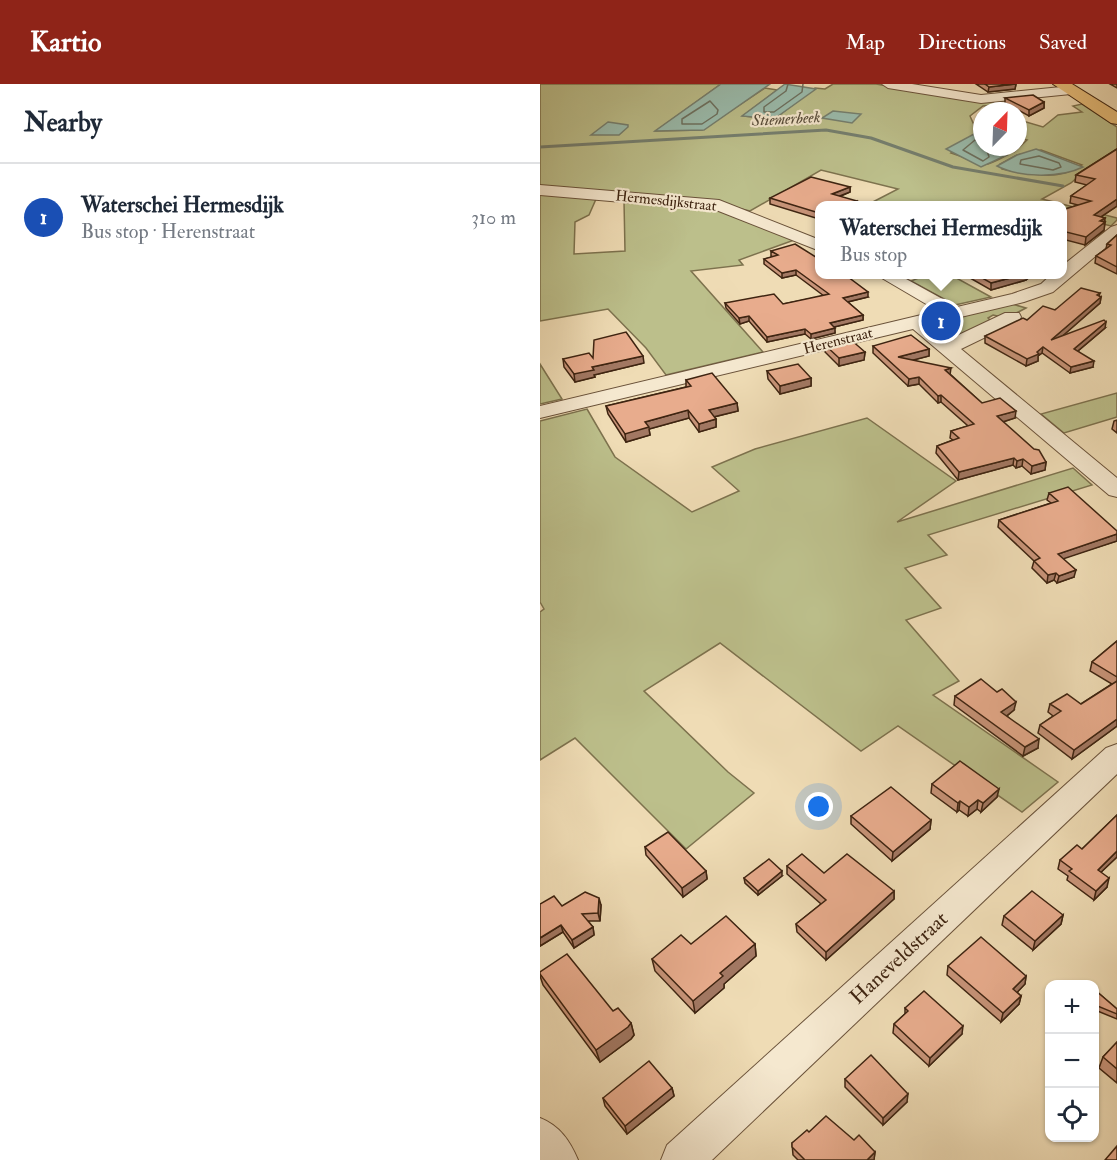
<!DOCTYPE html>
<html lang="en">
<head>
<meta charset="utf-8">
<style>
  :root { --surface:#fff; --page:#f6f6f7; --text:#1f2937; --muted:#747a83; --line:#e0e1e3; --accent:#8f2418 }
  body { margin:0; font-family:"IM FELL Double Pica",serif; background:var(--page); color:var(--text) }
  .controls { position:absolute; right:18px; bottom:18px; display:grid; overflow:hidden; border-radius:12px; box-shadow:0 2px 4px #0004 }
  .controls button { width:54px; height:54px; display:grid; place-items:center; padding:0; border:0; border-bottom:2px solid var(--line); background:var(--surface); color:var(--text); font:30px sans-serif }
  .compass { position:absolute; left:433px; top:18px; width:54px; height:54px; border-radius:50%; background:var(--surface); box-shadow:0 2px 4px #0004; rotate:23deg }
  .you { position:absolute; left:279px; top:723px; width:21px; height:21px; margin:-15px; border:4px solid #fff; border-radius:50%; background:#1a73e8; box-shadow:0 0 0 9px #1a73e833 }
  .badge { display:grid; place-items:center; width:39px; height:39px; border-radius:50%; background:var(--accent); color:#fff; font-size:20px; font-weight:700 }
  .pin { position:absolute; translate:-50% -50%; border:3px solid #fff; box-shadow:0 2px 6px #0006 }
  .popup { position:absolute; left:275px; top:117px; width:252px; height:78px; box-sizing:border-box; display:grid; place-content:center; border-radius:12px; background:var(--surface); filter:drop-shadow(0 2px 4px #0005); font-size:20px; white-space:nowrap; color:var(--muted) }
  .popup b { font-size:22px; color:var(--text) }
  .popup::after { content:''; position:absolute; left:50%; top:100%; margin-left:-12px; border:12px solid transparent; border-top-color:var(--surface) }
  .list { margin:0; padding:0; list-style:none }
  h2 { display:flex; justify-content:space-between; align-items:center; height:78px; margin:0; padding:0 24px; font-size:26px }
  h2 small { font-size:20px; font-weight:400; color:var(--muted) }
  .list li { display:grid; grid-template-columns:39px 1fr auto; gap:18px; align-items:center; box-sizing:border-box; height:108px; padding:0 24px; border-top:2px solid var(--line) }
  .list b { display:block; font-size:22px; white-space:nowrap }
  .list p { margin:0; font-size:20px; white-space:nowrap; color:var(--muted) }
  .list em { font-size:20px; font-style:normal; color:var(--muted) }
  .icon { flex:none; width:33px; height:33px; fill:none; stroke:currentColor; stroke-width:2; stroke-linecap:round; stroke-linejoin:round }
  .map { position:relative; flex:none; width:577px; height:1076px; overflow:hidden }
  header { display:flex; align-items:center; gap:36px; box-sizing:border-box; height:84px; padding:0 30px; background:var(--accent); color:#fff }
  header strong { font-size:28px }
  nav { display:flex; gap:33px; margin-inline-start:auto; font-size:21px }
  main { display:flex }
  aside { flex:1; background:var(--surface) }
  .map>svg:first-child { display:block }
  .green { fill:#bcbf8b; stroke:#7d724e; stroke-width:1.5; fill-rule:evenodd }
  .water { fill:#9abcad; stroke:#757f6f; stroke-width:1.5 }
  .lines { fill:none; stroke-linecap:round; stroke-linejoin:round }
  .shore { stroke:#6c705f; stroke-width:1.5 }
  .stream { stroke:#757f6f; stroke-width:3 }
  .minor-casing { stroke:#6a523a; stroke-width:2 }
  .major-casing { stroke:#3e2411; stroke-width:2 }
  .minor { fill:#f5e8cf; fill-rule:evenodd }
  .major { fill:#e8be7a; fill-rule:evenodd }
  .wall { fill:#c89479; stroke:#3e2411; stroke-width:1.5 }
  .shaded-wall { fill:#a27863; stroke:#3e2411; stroke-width:1.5 }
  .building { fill:#e8ac8d; stroke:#3e2411; stroke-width:1.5 }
  .labels { text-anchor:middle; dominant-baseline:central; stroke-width:4.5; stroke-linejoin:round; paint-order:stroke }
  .far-street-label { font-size:15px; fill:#3e2411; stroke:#f5e8cf }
  .far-water-label { font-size:16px; font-style:italic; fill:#554a38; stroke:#f5e8cf }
  .near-street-label { font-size:21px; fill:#3e2411; stroke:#f5e8cf }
</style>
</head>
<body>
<header>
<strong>Kartio</strong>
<nav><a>Map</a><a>Directions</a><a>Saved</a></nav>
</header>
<main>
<aside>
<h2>Nearby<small></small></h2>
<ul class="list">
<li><span class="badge" style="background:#1a4fb4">1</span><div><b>Waterschei Hermesdijk</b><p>Bus stop · Herenstraat</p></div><em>310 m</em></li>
</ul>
</aside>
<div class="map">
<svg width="577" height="1076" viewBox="0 0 577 1076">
  <rect width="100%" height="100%" fill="#efdcb5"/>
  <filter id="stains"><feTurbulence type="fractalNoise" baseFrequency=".00333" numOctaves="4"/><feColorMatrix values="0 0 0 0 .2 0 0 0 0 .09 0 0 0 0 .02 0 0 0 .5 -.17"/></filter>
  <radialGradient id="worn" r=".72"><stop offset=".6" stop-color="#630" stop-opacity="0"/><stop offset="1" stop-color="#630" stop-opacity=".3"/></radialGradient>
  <g class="green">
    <path d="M0,0h181l-65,47 46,-1 63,-42 12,2 -34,26 31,3 41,-31 10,1 8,-5h43l105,18 84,-8 -71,8 2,3 -13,1 -13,10 5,11 7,2v4l-8,1 -23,19c30,8 22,21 56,2l-18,-8h15l-2,1 12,4 13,-12 -9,-2v-14l5,-3 20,6 15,-12 24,-3 -9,-6 9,-2 35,23v26l-37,22 -9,8 -29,16 75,19v2l-6,6 -24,-6 -7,6 24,6 -7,4 -34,-9 -1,-21 -195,-1 31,-16 -77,-19 -71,41 -34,-8 -176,-14zM501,66l41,15c-24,17 -52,9 -80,4l-2,-5 17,-9z"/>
    <path d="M0,107l56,8 -7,16 -14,7 -1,32 51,-3 -1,-50 86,4 87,34 -58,21 4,5 -52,6 72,81 -97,23 -20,-27 -38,-39 -68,12z"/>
    <path d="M386,191h25l40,22 -36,8 -44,-24z"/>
    <path d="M472,220l14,4c-11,6 -21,11 -33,7l-5,3 3,3 -37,19 -6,-1 -17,-12 1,-3 6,-2z"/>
    <path d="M0,280l22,35 -22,5z"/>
    <path d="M577,309v24l-53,16 -23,-19z"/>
    <path d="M47,325l28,48 77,55 47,-21 -27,-24 43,-18 112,-31 89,63 -59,41 176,-54 19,17 -164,50 19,20 -42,13 36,40 -35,12 53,61 -26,14 125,87 -36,30 -124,-86 -37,25 -141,-108 -76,48 84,81 26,21 -68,56 -111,-111 -35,22v-148l4,-3 -4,-7v-181z"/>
  </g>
  <g class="water">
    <path d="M181,0h49l-66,46 -49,1z"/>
    <path d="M245,0l31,5 -42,30 -32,-3z"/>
    <path d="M293,27l28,3 -9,9 -30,-5z"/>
    <path d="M68,38l20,3v2l-9,8h-28z"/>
    <path d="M434,50h8v13h7l18,8 -26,12 -35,-18z"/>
    <path d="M496,65l47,18c-22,11 -63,11 -86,-1l20,-11z"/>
  </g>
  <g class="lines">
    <g class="shore">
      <path d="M248,0l-2,7 -22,16v5h10l28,-20 1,-8"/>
      <path d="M170,17l8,9 -1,4 -15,10h-20v-5z"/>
      <path d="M442,55l-7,1 -12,10 20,11 6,-4 -3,-10"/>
      <path d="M499,72l20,7 2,4 -8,3 -33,-6 1,-4z"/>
    </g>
    <path class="stream" d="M0,63l286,-17 45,8 82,29 110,19"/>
    <g class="minor-casing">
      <g id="minor">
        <path d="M342,0h30l69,11 90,-9 6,4 -6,4 -90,9 -93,-15z"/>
        <path d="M0,101l179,15 101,40v11l-104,-41 -176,-15z"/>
        <path d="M577,141v13l-64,54 -29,10 -93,22 19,15 55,-26h14l2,4 -2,4 -58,28 156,129v19l-8,-2 -196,-166 -373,89v-12l398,-95 -63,-37h22l60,33 55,-13 29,-10 11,-10h10v-8l49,-39z"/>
        <path d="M577,660v30l-405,386h-51l6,-15 439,-397z"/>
        <path d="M0,1034c20,8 30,23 38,42h-38z"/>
      </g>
    </g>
    <g class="major-casing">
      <path id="major" d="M513,0h19l45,28v12l-6,-1z"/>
    </g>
    <use href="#minor" class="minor"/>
    <use href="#major" class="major"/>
  </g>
  <g class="wall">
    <path d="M436,0h40l-1,5 -27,3z"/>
    <path d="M570,0h7v4z"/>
    <path d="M465,14l39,4v6l-15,8 -24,-13z"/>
    <path d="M577,65v57l-16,11 4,1 -1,4h1l-1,8 -19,15 -23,-6v-29l16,-5 -8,-2 1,-7 16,-11 -12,-3 1,-7z"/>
    <path d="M310,103v5l-31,14v13l-49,-15v-6z"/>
    <path d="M577,151v39l-22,-11 1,-7 10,-7 1,-5z"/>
    <path d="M231,167l97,46 -20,5 15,13v5l-29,7 1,6 -24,6 -6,-5 -38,8 -18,-21 -9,3 -14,-16 -1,-5 58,1 41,-8 -28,-21 -14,3 -18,-14v-5l9,-2 -2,-1z"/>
    <path d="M423,190h70l-7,6 -35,10z"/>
    <path d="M560,209l-1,3 2,1 -1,6 -38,33 43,-8 -27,23 15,16 -23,6 -28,-20 -4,3v5l-12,5 -41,-23v-7l42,-16z"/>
    <path d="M285,261l40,7 -1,8 -25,6 -14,-14z"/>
    <path d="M333,262l56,3v7l-16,4 38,15 31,28 33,15 -12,4 43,40 -1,8 -14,4 -9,-8 -6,2 -3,-3 -55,15 -22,-27 1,-7 16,-6 -3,-2 1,-7 17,-5 -27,-24 -3,1 -19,-19 -11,2 -35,-33z"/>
    <path d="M53,274l51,5 -50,12 1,2 -20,5 -11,-15 -1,-8z"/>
    <path d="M227,287l44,7v8l-31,8 -12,-15z"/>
    <path d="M146,296l51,23 1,8 -24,6 2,2v8l-17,5 -10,-14 -40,11 1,6 -24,7 -18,-28 -2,-8 80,-19z"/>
    <path d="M577,336v13l-5,-4 2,-8z"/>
    <path d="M509,409l68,38v10l-54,17 11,19 -17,6 -3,-3 -7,3 -15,-15 2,-7 -36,-34 1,-7 52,-17 -4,-3z"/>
    <path d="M577,557v85l-45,33 -34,-26 2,-8 13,-9 -5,-4 2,-8h31l31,-20 -22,-13 2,-9z"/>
    <path d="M415,612l59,14 -7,6 31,32 -15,8 -69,-51z"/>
    <path d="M392,700l65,13 -16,15 -4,-3 -9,7 -9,-6 -2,2 -26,-19z"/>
    <path d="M577,731v42l-16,15 6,15 -13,13 -27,-20 1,-4 -10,-7 2,-9 22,-11z"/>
    <path d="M311,732l80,4 -1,9 -38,32 -41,-37z"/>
    <path d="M105,763l61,24 1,8 -24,18 -37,-42z"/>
    <path d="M247,782l37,7 70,18v8l-68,61 -29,-28 -1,-8 25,-20 -34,-30z"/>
    <path d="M242,792l-24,19 -13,-12 -1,-5z"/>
    <path d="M0,820l22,2 39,-1 -1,16h-12l5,6 1,8 -20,13 -11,-16 -23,14z"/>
    <path d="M523,831l-2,9 -28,26 -31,-25 2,-9z"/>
    <path d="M151,860h64l1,12 -32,28v4l-29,25 -40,-42 -3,-12z"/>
    <path d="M408,882l78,10 -1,8 -8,8 4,4 -2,8 -18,18 -54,-47z"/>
    <path d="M0,888l73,39 18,12 3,12 -3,4 -31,23 -57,-77 -3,-9z"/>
    <path d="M555,906l22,19v10l-22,-9z"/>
    <path d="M365,924l57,26 -33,32 -36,-33 1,-9 11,-10z"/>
    <path d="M577,958v41l-18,-15 4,-11z"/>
    <path d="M305,995l62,23 -24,23 -38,-38z"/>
    <path d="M132,1004l2,8 -47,38 -22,-28 -2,-8z"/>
    <path d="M269,1048l45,8 21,12 -1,7 -76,1 -5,-5 -1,-12z"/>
  </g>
  <g class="shaded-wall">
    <path d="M476,0l-1,5 -27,3 1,-5z"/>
    <path d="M504,18v6l-15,8v-6z"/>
    <path d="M310,103v5l-18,7v-5z"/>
    <path d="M577,115v7l-24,16 1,-7z"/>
    <path d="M317,117v5h-8z"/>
    <path d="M565,134l-1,5 1,-1 -1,8 -19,15 1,-8 14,-16z"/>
    <path d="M256,186v5l-14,3v-5z"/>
    <path d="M485,190h8l-7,6 -35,10v-7z"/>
    <path d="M328,208v5l-25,6v-5z"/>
    <path d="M561,213l-1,6 -50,44 1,-7z"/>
    <path d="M323,231v5l-33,8v-5z"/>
    <path d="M209,232v5l-9,3 -1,-6z"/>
    <path d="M566,238l-1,6 -32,27 1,-6z"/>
    <path d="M295,244v5l-24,6v-5z"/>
    <path d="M265,245v5l-38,8v-5z"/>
    <path d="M503,263l-1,6 -4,3v5l-12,5 1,-7z"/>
    <path d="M389,265v7l-31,8v-7z"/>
    <path d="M325,268l-1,8 -25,6v-8z"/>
    <path d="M103,272l1,7 -50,12 1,2 -20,5 -1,-8 18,-7z"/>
    <path d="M554,277l-1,6 -23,6 1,-6z"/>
    <path d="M411,284l-1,7 -5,-5z"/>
    <path d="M379,293v7l-11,2 1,-7z"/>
    <path d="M271,294v8l-31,8v-8z"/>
    <path d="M401,311v7l-3,1v-7z"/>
    <path d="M197,319l1,8 -29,7v-8z"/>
    <path d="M148,326l1,8 -40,11 1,6 -24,7 -1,-8 20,-12z"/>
    <path d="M476,327l-1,7 -19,6 1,-8z"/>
    <path d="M176,335v8l-17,5v-8z"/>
    <path d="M474,374l-1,7 -55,15 1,-8z"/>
    <path d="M483,375l-1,7 -6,2 1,-7z"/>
    <path d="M506,378l-1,8 -14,4 1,-8z"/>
    <path d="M577,450v7l-60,20 1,-7z"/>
    <path d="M536,486l-2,7 -17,6 2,-7z"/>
    <path d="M516,489l-2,7 -7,3 1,-8z"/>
    <path d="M476,618l-2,8 -14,11 1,-9z"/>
    <path d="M577,635v7l-45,33 2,-9z"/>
    <path d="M499,655l-1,9 -15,8 2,-9z"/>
    <path d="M459,705l-2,8 -16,15 2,-9z"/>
    <path d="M438,716l-1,9 -9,7 1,-9z"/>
    <path d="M420,717l-1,9 -2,2 1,-9z"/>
    <path d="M391,736l-1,9 -38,32 1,-9z"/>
    <path d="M577,767v6l-22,21 3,-8z"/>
    <path d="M166,787l1,8 -24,18 -1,-9z"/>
    <path d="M242,787v5l-24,19v-4z"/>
    <path d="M569,794l-2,9 -13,13 2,-9z"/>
    <path d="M354,807v8l-68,61v-8z"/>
    <path d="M59,814l2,7 -1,16 -2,-8z"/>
    <path d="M523,831l-2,9 -28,26 2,-9z"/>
    <path d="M21,841l2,7 -23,14v-8z"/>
    <path d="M53,843l1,8 -20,13 -2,-8z"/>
    <path d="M215,860l1,12 -32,28v4l-29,25 -2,-12 27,-28z"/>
    <path d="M486,892l-1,8 -13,14 1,-9z"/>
    <path d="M481,912l-2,8 -18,18 2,-9z"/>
    <path d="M91,939l3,12 -3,4 -31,23 -4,-12z"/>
    <path d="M423,942l-1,8 -33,32 1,-8z"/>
    <path d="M132,1004l2,8 -47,38 -2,-8z"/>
    <path d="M368,1010l-1,8 -24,23v-7z"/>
    <path d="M335,1068l-1,8h-7z"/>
  </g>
  <g class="building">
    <path d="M445,0h30l-26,3z"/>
    <path d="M493,11l11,7 -15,8 -24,-12z"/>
    <path d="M577,65v50l-23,16 11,3 -5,3 5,1 -19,15 -24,-6v-21l29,-9 -20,-5 24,-17 -19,-4z"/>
    <path d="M271,93l39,10 -18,7 25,7 -8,5h-30v7l-49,-15z"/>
    <path d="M577,151v32l-21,-11 15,-11 -4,-1z"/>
    <path d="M255,160l24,15v15h25l24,18 -25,6 20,17 -33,8 5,5 -24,6 -6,-5 -38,8 -18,-21 -10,2 -14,-15 49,-9 9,10 46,-10 -33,-24 -14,3 -18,-14 14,-4 -7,-4z"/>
    <path d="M435,190h50l-34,9z"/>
    <path d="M541,204l19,5 -3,2 4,2 -50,43 53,-20 2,2 -32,27 20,12 -23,6 -28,-20 -6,5 2,2 -12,5 -42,-23 38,-18 4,2 16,-14 12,4z"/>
    <path d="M86,248l17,24 -51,11 2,3 -20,4 -11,-15 26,-6 4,5 1,-18z"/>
    <path d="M371,251l18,14 -31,8 53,11 -6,2 37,33 18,-5 16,13 -19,5 37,33 5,1 7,12 -14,4 -9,-7 -6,2 -3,-3 -55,14 -22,-26 22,-8 -8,-7 23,-7 -33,-29 -3,1 -19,-19 -10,2 -36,-33z"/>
    <path d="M310,255l15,13 -26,6 -14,-13z"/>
    <path d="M258,280l13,14 -31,8 -13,-15z"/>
    <path d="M172,289l25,30 -28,7 7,9 -17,5 -11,-14 -43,12 4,5 -24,7 -19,-28 85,-20 -5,-6z"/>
    <path d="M528,403l49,44v3l-59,20 18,16 -17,6 -3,-3 -8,2 -14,-14 6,-3 -41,-38 59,-19 -9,-8z"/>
    <path d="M577,557v36l-25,-15z"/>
    <path d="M441,595l16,13 5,-3 14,13 -15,10 38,27 -14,8 -70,-51z"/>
    <path d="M577,597v38l-43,31 -34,-25 21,-14 -11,-7 17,-10 14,10z"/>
    <path d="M420,677l39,28 -16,14 -5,-3 -9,7 -9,-6 -2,2 -26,-19z"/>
    <path d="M351,703l40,33 -38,32 -42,-36z"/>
    <path d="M577,731v36l-19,19 11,8 -13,13 -27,-20 3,-2 -12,-9 17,-15 5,4z"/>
    <path d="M128,748l38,39 -24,17 -37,-41z"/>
    <path d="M262,770l22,19 23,-19 47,37 -68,61 -30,-28 30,-24 -39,-34z"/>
    <path d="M229,775l13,12 -24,20 -14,-13z"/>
    <path d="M492,807l31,24 -28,26 -31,-25z"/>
    <path d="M45,808l14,6 -1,15 -16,1 11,13 -21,13 -11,-15 -21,13v-34l14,-8 8,10z"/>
    <path d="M186,832l29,28 -35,29 3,3 -30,25 -41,-42 29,-24 10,9z"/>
    <path d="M441,853l45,39 -13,13 8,7 -18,17 -55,-47z"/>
    <path d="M27,870l46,57 5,-3 13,15 -3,4 -32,23 -56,-76v-2z"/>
    <path d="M555,906l22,19v5l-22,-9z"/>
    <path d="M384,907l39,35 -33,32 -36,-34 14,-13 -3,-3z"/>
    <path d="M577,958v27l-14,-12z"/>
    <path d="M331,971l37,39 -25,24 -38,-39z"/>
    <path d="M109,977l23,27 -47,38 -22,-28z"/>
    <path d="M286,1032l28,24 5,-5 16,17 -8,8h-62l-13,-13v-4l15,-13 2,2z"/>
    <path d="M577,1062v14h-12z"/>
  </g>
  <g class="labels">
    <g class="far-street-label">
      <text transform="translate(126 117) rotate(6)">Hermesdijkstraat</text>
      <text transform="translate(298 257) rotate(-14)">Herenstraat</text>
    </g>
    <g class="far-water-label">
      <text transform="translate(246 35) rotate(-3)">Stiemerbeek</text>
    </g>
    <g class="near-street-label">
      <text transform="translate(359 874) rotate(-43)">Haneveldstraat</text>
    </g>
  </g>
  <rect width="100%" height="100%" filter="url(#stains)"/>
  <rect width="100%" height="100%" fill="url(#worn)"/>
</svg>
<div class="controls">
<button>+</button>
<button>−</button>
<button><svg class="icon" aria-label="locate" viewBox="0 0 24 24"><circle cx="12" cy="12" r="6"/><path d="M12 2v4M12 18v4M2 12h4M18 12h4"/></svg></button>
</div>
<svg class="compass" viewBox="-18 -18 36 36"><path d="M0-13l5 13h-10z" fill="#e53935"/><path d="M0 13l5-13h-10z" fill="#747a83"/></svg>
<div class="you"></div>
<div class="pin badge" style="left:401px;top:237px;background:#1a4fb4">1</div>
<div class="popup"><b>Waterschei Hermesdijk</b>Bus stop</div>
</div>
</main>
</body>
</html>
